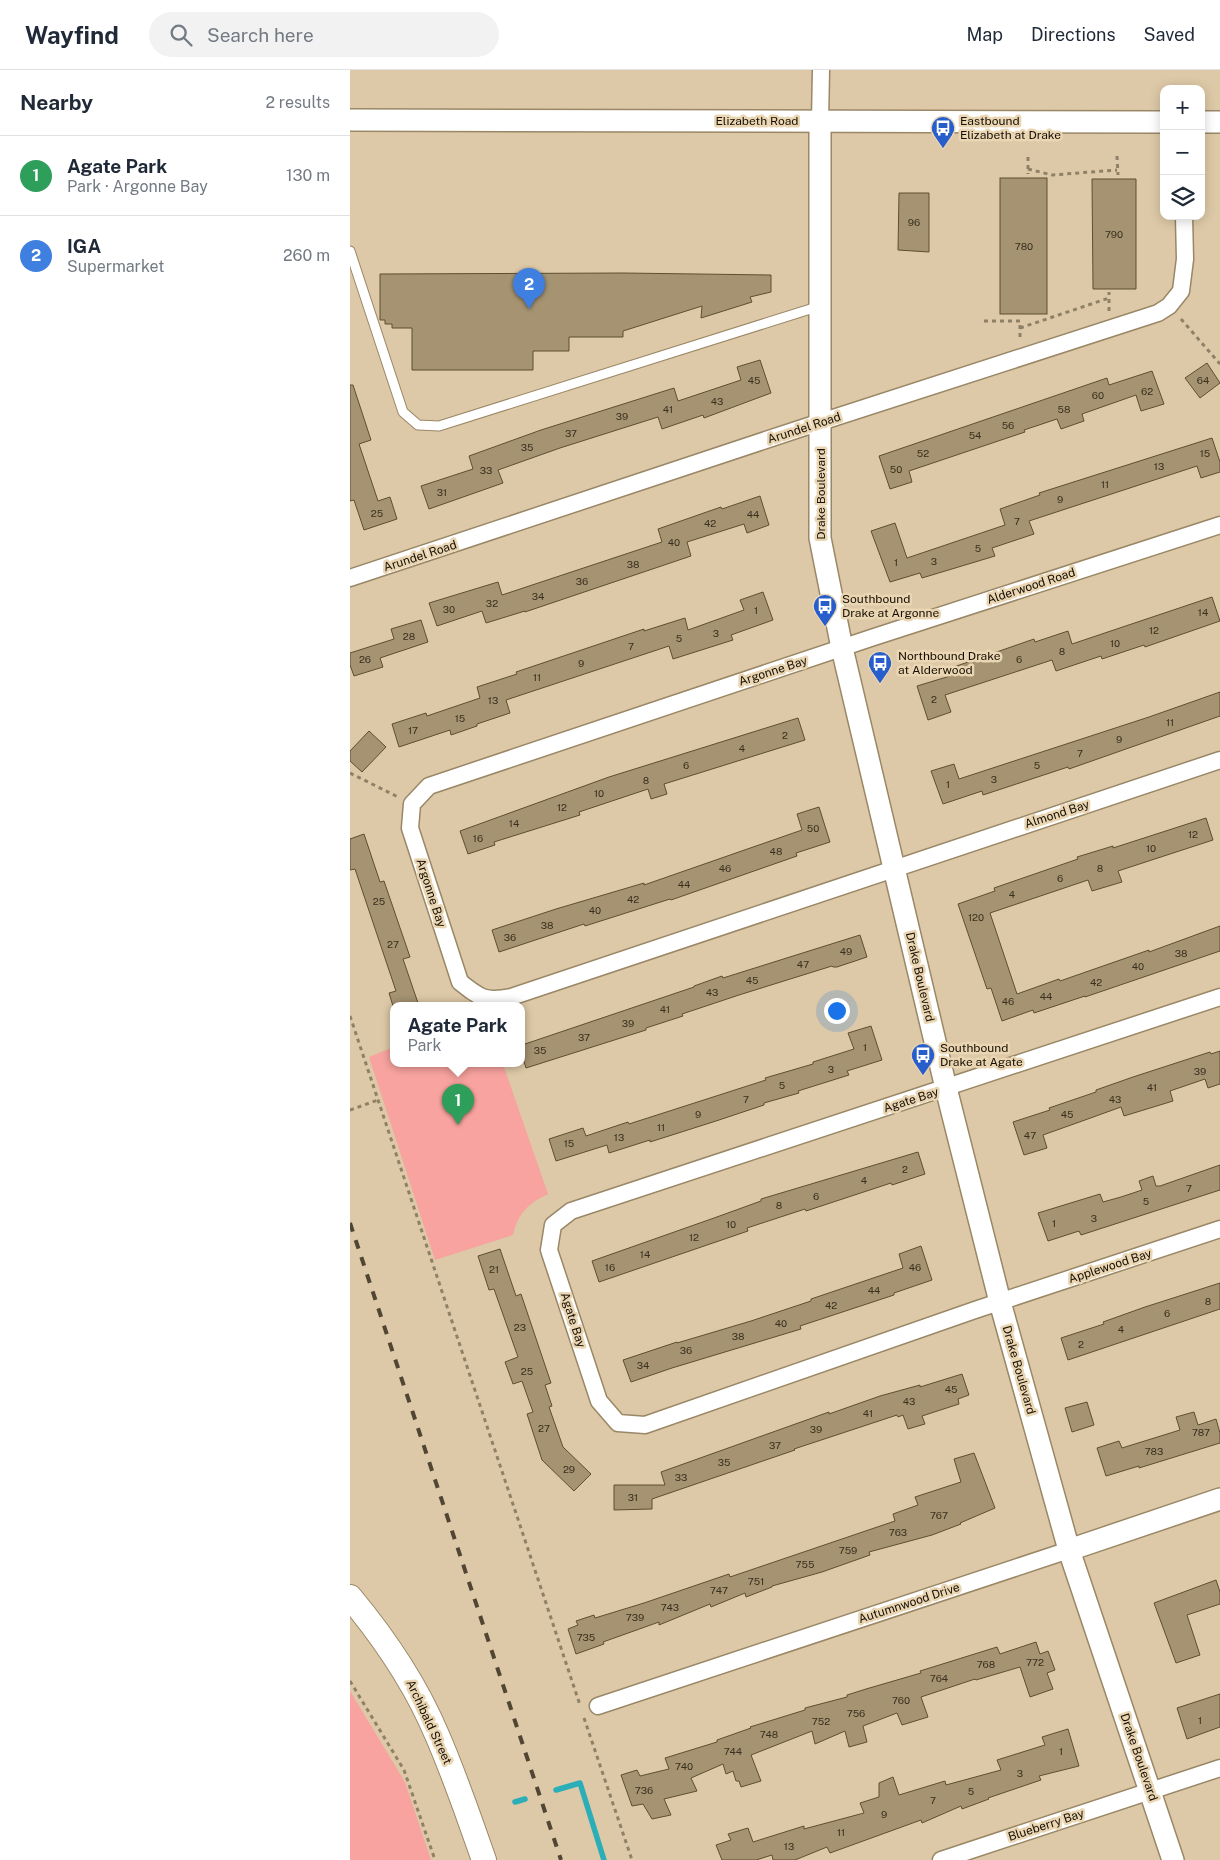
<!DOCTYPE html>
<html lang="en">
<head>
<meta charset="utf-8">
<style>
  :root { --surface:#fff; --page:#f2f2f3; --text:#1f2937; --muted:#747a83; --line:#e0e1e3; --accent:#0b8043 }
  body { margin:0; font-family:"Public Sans",sans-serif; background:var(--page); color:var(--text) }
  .controls { position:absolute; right:15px; top:15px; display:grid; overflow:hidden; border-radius:10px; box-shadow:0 2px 12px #0003 }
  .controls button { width:45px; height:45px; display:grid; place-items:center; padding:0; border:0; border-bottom:1px solid var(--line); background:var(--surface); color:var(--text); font:25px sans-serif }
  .you { position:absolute; left:486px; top:940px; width:18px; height:18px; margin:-12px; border:4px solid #fff; border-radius:50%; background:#1a73e8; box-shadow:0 0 0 8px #1a73e833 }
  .badge { display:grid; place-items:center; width:32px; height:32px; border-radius:50%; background:var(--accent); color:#fff; font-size:16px; font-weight:700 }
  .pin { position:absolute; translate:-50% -41px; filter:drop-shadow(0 1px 2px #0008) }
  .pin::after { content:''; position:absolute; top:26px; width:18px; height:15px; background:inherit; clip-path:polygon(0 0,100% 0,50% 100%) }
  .popup { position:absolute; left:40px; top:932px; width:135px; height:65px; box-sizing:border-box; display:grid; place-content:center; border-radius:10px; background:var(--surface); filter:drop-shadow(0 1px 4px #0005); font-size:16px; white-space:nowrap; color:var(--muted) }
  .popup b { font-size:19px; color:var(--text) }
  .popup::after { content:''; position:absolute; left:50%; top:100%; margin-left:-10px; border:10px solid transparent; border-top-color:var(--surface) }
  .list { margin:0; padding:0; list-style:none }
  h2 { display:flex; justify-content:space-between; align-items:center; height:65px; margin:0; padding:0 20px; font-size:21px }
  h2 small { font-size:16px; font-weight:400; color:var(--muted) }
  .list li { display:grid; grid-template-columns:32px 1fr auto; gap:15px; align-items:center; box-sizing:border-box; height:80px; padding:0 20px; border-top:1px solid var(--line) }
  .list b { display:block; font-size:19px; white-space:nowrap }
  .list p { margin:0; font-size:16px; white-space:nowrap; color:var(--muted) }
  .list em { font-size:16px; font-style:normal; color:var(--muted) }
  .icon { flex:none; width:28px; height:28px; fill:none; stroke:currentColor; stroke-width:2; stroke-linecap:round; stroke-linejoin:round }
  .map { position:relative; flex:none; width:870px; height:1790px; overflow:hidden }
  header { display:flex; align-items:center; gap:30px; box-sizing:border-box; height:70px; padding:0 25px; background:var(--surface); border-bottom:1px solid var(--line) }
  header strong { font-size:24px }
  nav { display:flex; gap:28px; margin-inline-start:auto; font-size:18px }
  .search { width:350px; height:45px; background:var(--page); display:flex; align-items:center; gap:12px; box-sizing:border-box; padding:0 18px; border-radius:28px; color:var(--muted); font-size:19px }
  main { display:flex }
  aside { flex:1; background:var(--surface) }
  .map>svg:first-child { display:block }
  .green { fill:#f8a39f }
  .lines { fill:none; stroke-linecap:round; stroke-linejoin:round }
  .stream { stroke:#2caeb8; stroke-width:5.5 }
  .building { fill:#a59371; stroke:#5f4f2f }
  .service-casing { stroke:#998766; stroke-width:11 }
  .minor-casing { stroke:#998766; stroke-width:19 }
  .tertiary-casing { stroke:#998766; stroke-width:24 }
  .secondary-casing { stroke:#998766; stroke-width:26 }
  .path { stroke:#8f8167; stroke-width:3; stroke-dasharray:4 4; stroke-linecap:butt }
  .service { stroke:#fff; stroke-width:9 }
  .minor { stroke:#fff; stroke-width:16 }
  .tertiary { stroke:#fff; stroke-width:21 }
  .secondary { stroke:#fff; stroke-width:24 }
  .rail { stroke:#514634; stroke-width:4; stroke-dasharray:9 9; stroke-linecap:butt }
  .labels { text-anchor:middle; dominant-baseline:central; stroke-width:5; stroke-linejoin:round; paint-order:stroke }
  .number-label { font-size:10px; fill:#3a301f }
  .street-label { font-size:12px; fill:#160f04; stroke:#ead6b3 }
  .poi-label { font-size:12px; fill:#160f04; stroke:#ead6b3; text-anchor:start }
</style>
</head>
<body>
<header>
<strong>Wayfind</strong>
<div class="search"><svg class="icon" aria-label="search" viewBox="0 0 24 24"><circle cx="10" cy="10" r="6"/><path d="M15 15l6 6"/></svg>Search here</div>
<nav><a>Map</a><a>Directions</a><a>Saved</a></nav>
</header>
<main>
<aside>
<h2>Nearby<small>2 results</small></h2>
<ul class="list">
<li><span class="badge" style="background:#2e9e5b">1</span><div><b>Agate Park</b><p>Park · Argonne Bay</p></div><em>130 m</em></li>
<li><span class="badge" style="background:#3f7fe0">2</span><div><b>IGA</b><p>Supermarket</p></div><em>260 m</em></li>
</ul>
</aside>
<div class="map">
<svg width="870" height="1790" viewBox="0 0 870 1790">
  <rect width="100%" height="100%" fill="#ddc9a7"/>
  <g class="green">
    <path d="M44,977v17h109l45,130c-19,9 -30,19 -35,41l-78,25 -66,-203z"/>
    <path d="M0,1621l55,91 26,78h-81z"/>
  </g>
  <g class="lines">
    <g class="stream">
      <path d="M206,1720l24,-7 24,77"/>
      <path d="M165,1732l10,-3"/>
    </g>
  </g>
  <g class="building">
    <rect x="650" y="108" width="47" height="136"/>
    <path d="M742,109h44v110h-43z"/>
    <path d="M549,123h30v59l-31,-2z"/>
    <path d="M273,203l148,2v17l-21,5 2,5 -51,16 1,-12 -79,25v6h-54v14h-36v19h-121v-42h-20v-4h-7v-4h-5v-46z"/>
    <path d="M410,290l11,33 -67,25 -1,-3 -41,14 -4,-12 -98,31 -62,22 5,13 -74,26 -8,-23 52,-17 -4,-13 72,-26 133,-42 4,13 63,-21 -4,-13z"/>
    <path d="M857,293l13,20 -20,15 -15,-20z"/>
    <path d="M802,301l12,33 -23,7 -5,-16 -54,19 2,7 -23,8 -4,-10 -33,11 1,2 -116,39 3,11 -22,7 -11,-33 228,-78 2,7z"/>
    <path d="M0,315h3l18,55 -12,4 19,57 12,-4 7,22 -33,11 -10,-30 -4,1z"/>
    <path d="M862,368l8,24v10l-19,6 -4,-12 -168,55 5,13 -42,14 3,8 -73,22 -2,-5 -30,9 -19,-51 24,-8 12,35 98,-33 -5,-16 40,-14 -1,-2z"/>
    <path d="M410,426l9,29 -22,8 -3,-9 -57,18 4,14 -166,56v-1l-39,12 -4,-12 -45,15 -8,-23 69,-21 4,13 160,-53 -4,-13 63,-22 1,2z"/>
    <path d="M413,522l10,28 -42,15 2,5 -60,19 -4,-13 -163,54 4,13 -33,11v2l-26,9 -1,-5 -51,17 -7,-23 34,-11 1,3 53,-18 -3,-11 40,-13 -1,-2 128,-43v2l41,-13 3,12 56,-20 -4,-10z"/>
    <path d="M862,527l8,24 -75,26 -1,-2 -42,14 -1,-3 -45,15 -4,-11 -107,35 6,17 -23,8 -11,-34 33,-10 -2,-7 86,-30 1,3 33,-11 4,13z"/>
    <path d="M71,550l7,22 -48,16 3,9 -29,9 -4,-11v-12l44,-14 -3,-10z"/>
    <path d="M870,622v24l-151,53 -1,-2 -85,28 -1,-4 -39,13 -12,-33 23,-7 5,15 190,-62z"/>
    <path d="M448,648l7,22 -141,44 3,10 -16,5 -3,-10 -69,23 1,3 -86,27 1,3 -27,9 -8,-23 149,-54z"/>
    <path d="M19,661l17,16 -24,25 -12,-11v-10z"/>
    <path d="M469,737l11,35 -34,11 1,3 -126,44 -1,-1 -85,27 -1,-2 -85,28 -7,-22 64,-21 88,-26v2l158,-55 -5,-16z"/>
    <path d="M856,748l7,22 -95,31 4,11 -30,9 -4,-11 -98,33 27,81 42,-15 1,2 89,-31v2l71,-26v25l-135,46v-1l-51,17 -1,-3 -31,11 -11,-33 -4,1 -29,-85 37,-13 -1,-3 84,-29 -1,-2 36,-11v2z"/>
    <path d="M14,764l16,48 4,-1 26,76 -7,2 16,47h-26l-4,-13 7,-2 -41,-122 -5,1v-31z"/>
    <path d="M510,865l7,22 -30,10h-4l-1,-1 -93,29 -57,19 1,2 -37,12v2l-120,38 -4,-13v-10l172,-58v-1l28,-10 1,2z"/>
    <path d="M521,956l11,34 -35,11 2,4 -51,16 1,2 -35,10v2l-48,16 -66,21v-2l-41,13 -2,-8 -51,16 -7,-22 34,-11 3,8 42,-14 1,2 137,-44 -1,-2 48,-14v-2l41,-13 -6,-16z"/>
    <path d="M870,981v33l-12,4 -3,-9 -35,12 3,10 -49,15 -3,-9 -36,13 -42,15 4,13 -23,7 -11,-33 37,-12 -1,-2 47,-16v-2l37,-13 77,-25 1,2z"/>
    <path d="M568,1082l7,22 -33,11 -1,-2 -85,28 -1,-2 -58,19 1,3 -149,51 -7,-21 122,-43 47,-17v-2z"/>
    <path d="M870,1095v25l-139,45 -2,-4 -31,10 -10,-28 62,-19 3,8 18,-5 21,-7 -3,-9 14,-5 3,10h4z"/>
    <path d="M571,1176l11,34 -38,13v2l-94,31 1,3 -129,39 -41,14 -8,-22 54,-18v1l74,-22 60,-20v-2l92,-31 -4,-14z"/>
    <path d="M150,1179l16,47 5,-2 30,89 -6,2 7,21 -3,1 14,40 28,27 -17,17 -32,-31 -15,-46 6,-2 -11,-31 -9,3 -8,-22 13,-5 -24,-68 -5,1 -11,-34z"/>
    <path d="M870,1213v26l-152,51 -7,-22 43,-14 -1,-2 42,-15z"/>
    <path d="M612,1304l7,21 -11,4 1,5 -37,12 3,8 -17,5 -5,-14 -5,2 -1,-2 -103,34 1,1 -143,49v10l-38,1v-25h51l-4,-13 168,-60v2l51,-18 40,-11v2z"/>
    <path d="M737,1332l7,23 -22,7 -7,-24z"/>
    <path d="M844,1342l4,13 18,-6 4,14v10l-81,25v-2l-33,10 -9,-28 22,-7 3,7 58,-18 -4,-13z"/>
    <path d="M624,1383l21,55 -35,15 1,1 -29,11 -63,17 1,3 -48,17 -50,14v1l-26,10 -1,-4 -34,14 -1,-3 -51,21v-3l-56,20 1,2 -28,10 -8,-25 10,-4 -2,-4 18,-6 1,3 49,-15 85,-29 1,3 165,-56 -2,-7 25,-9 -3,-8 46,-15 -7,-23z"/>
    <path d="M866,1510l4,12v12l-33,11 13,40 -24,8 -22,-60z"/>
    <path d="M686,1572l4,12 8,-3 7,19 -8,3 6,16 -23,8 -10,-30 -44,13 -1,-1 -54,18 7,20 -26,8 -5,-12 -34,13 4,16 -18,5 -4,-16 -30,13 -3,-13 -61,24 10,26 -20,6 -2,-6h-3l-3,-10 -7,3 -3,-10 -32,14 6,13 -33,8 7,16 -19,4 -9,-15 -11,2 -11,-31 16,-5 3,6 29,-7 -4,-11 52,-16v-2l34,-12 -1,-1 55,-17v-2l42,-11v-2l19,-6 55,-16 -1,-2 77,-24 3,7z"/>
    <path d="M870,1624v33l-33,12 -10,-31z"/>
    <path d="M718,1659l11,37 -40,10 2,4 -53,18 1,1 -27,10 -1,-3 -39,17 -1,-3 -91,33 -3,-6 -32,13h-22l-1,-5 -16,5h-34l-6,-15 15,-5 -3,-6 20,-6 5,14 51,-16v3l60,-16 -4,-10 19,-6v-14l14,-6 6,18 46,-14 1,4 55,-15 -4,-10 48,-15 -3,-8z"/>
  </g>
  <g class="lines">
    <g class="service-casing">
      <path id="service" d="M0,181l53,161 15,13 21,1 381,-120"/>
    </g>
    <g class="minor-casing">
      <g id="minor">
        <path d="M470,51l1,-51"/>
        <path d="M870,455l-349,113 -442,148 -17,18 -2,24 50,154c20,16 25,20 51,15l709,-237"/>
        <path d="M0,508l446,-148 362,-117 11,-7 12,-15 4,-32 -1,-43"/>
        <path d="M870,927l-649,214 -18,14 -4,25 50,151 19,22 27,2 330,-115 245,-81"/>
        <path d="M248,1636l471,-156"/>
        <path d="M591,1790l279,-92"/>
      </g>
    </g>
    <g class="tertiary-casing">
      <g id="tertiary">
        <path d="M0,50l814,2"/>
        <path d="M470,51v417l22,110 104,440 54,214 69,248 104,310"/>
        <path d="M851,52h19"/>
        <path d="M719,1480l151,-51"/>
      </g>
    </g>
    <g class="secondary-casing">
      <path id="secondary" d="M0,1527c35,42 66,88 87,138 18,41 32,83 47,125"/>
    </g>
    <g class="path">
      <path d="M767,86l1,19"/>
      <path d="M678,87v17"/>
      <path d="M678,99l24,6 65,-5"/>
      <path d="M759,241v-19"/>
      <path d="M831,249l39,45"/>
      <path d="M634,251h36v19"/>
      <path d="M670,258l89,-30"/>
      <path d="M0,703l48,24"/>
      <path d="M0,946l230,689"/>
      <path d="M0,1040l28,-10"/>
      <path d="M0,1611l54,89 31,90"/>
      <path d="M234,1648l48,142"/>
    </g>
    <use href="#service" class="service"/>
    <use href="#minor" class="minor"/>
    <use href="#tertiary" class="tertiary"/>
    <use href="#secondary" class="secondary"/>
    <path class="rail" d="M0,1153l211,637"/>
  </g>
  <defs>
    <g id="bus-pin" transform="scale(1.25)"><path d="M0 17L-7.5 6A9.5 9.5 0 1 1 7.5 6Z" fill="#285ecc" stroke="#ead6b3"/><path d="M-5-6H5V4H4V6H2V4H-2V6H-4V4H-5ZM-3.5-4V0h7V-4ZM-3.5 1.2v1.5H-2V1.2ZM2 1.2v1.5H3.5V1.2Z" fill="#fff"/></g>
  </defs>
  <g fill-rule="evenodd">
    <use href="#bus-pin" x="593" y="58"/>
    <use href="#bus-pin" x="475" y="536"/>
    <use href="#bus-pin" x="530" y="593"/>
    <use href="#bus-pin" x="573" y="985"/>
  </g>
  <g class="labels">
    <g class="number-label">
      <text x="564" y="152">96</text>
      <text x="764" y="164">790</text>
      <text x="674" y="176">780</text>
      <text x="404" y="310">45</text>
      <text x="853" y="310">64</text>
      <text x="797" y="321">62</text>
      <text x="748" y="325">60</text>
      <text x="367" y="331">43</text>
      <text x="318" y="339">41</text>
      <text x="714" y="339">58</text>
      <text x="272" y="346">39</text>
      <text x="658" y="355">56</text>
      <text x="221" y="363">37</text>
      <text x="625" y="365">54</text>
      <text x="177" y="377">35</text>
      <text x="573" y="383">52</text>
      <text x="855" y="383">15</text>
      <text x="809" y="396">13</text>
      <text x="546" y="399">50</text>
      <text x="136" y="400">33</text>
      <text x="755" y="414">11</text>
      <text x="92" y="422">31</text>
      <text x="710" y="429">9</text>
      <text x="27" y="443">25</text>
      <text x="403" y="444">44</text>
      <text x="667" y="451">7</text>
      <text x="360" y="453">42</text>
      <text x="324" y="472">40</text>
      <text x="628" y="478">5</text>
      <text x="584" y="491">3</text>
      <text x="546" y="492">1</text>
      <text x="283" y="494">38</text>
      <text x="232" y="511">36</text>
      <text x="188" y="526">34</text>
      <text x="142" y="533">32</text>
      <text x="99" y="539">30</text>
      <text x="406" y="540">1</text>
      <text x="853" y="542">14</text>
      <text x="804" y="560">12</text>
      <text x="366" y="563">3</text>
      <text x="59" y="566">28</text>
      <text x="329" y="568">5</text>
      <text x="765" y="573">10</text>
      <text x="281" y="576">7</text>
      <text x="712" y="581">8</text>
      <text x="15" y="589">26</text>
      <text x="669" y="589">6</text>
      <text x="231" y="593">9</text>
      <text x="187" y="607">11</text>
      <text x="584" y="629">2</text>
      <text x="143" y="630">13</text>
      <text x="110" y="648">15</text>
      <text x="820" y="652">11</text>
      <text x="63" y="660">17</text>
      <text x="435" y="665">2</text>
      <text x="769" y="669">9</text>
      <text x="392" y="678">4</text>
      <text x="730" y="683">7</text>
      <text x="336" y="695">6</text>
      <text x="687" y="695">5</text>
      <text x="644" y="709">3</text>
      <text x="296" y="710">8</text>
      <text x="598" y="714">1</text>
      <text x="249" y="723">10</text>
      <text x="212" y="737">12</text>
      <text x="164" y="753">14</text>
      <text x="463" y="758">50</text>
      <text x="843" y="764">12</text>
      <text x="128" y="768">16</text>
      <text x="801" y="778">10</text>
      <text x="426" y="781">48</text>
      <text x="375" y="798">46</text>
      <text x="750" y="798">8</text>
      <text x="710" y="808">6</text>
      <text x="334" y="814">44</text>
      <text x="662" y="824">4</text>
      <text x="283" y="829">42</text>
      <text x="29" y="831">25</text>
      <text x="245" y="840">40</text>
      <text x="626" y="847">120</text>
      <text x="197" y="855">38</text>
      <text x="160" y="867">36</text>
      <text x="43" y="874">27</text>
      <text x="496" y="881">49</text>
      <text x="831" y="883">38</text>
      <text x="453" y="894">47</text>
      <text x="788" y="896">40</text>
      <text x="402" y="910">45</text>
      <text x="746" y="912">42</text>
      <text x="362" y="922">43</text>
      <text x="696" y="926">44</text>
      <text x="658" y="931">46</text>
      <text x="315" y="939">41</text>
      <text x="278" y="953">39</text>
      <text x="234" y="967">37</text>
      <text x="515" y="977">1</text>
      <text x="190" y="980">35</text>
      <text x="481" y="999">3</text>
      <text x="850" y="1001">39</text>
      <text x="432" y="1015">5</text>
      <text x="802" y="1017">41</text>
      <text x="396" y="1029">7</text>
      <text x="765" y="1029">43</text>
      <text x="348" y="1044">9</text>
      <text x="717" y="1044">45</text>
      <text x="311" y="1057">11</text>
      <text x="680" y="1065">47</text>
      <text x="269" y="1067">13</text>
      <text x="219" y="1073">15</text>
      <text x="555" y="1099">2</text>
      <text x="514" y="1110">4</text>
      <text x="839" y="1118">7</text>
      <text x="466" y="1126">6</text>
      <text x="796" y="1131">5</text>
      <text x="429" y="1135">8</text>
      <text x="744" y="1148">3</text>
      <text x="704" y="1153">1</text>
      <text x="381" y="1154">10</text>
      <text x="344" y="1167">12</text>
      <text x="295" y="1184">14</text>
      <text x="260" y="1197">16</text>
      <text x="565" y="1197">46</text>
      <text x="144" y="1199">21</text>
      <text x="524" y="1220">44</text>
      <text x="858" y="1231">8</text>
      <text x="481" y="1235">42</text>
      <text x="817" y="1243">6</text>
      <text x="431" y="1253">40</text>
      <text x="170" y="1257">23</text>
      <text x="771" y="1259">4</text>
      <text x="388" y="1266">38</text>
      <text x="731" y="1274">2</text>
      <text x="336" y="1280">36</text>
      <text x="293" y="1295">34</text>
      <text x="177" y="1301">25</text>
      <text x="601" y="1319">45</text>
      <text x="559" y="1331">43</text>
      <text x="518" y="1343">41</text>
      <text x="194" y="1358">27</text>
      <text x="466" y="1359">39</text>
      <text x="851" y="1362">787</text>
      <text x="425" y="1375">37</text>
      <text x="804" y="1381">783</text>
      <text x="374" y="1392">35</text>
      <text x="219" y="1399">29</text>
      <text x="331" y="1407">33</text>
      <text x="283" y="1427">31</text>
      <text x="589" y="1445">767</text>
      <text x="548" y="1462">763</text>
      <text x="498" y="1480">759</text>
      <text x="455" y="1494">755</text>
      <text x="406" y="1511">751</text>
      <text x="369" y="1520">747</text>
      <text x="320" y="1537">743</text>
      <text x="285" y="1547">739</text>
      <text x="236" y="1567">735</text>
      <text x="685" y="1592">772</text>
      <text x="636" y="1594">768</text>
      <text x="589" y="1608">764</text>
      <text x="551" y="1630">760</text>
      <text x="506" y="1643">756</text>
      <text x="850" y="1650">1</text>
      <text x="471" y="1651">752</text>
      <text x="419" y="1664">748</text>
      <text x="383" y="1681">744</text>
      <text x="711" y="1681">1</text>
      <text x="334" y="1696">740</text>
      <text x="670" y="1703">3</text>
      <text x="294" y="1720">736</text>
      <text x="621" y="1721">5</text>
      <text x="583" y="1730">7</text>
      <text x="534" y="1744">9</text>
      <text x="491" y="1762">11</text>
      <text x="439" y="1776">13</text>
    </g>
    <g class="street-label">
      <text x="407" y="51">Elizabeth Road</text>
      <text transform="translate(454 358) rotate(-18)">Arundel Road</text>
      <text transform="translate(471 424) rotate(-90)">Drake Boulevard</text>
      <text transform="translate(70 486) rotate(-18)">Arundel Road</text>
      <text transform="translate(681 516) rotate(-18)">Alderwood Road</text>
      <text transform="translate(423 601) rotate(-18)">Argonne Bay</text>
      <text transform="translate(707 744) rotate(-18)">Almond Bay</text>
      <text transform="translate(81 823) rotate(72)">Argonne Bay</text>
      <text transform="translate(570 907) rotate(77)">Drake Boulevard</text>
      <text transform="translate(561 1030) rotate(-18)">Agate Bay</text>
      <text transform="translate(760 1196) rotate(-18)">Applewood Bay</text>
      <text transform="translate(223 1250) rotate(72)">Agate Bay</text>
      <text transform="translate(669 1300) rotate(74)">Drake Boulevard</text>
      <text transform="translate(559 1533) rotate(-18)">Autumnwood Drive</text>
      <text transform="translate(79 1652) rotate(65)">Archibald Street</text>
      <text transform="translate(789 1687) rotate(71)">Drake Boulevard</text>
      <text transform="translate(696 1755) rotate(-18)">Blueberry Bay</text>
    </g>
    <g class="poi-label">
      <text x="610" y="51">Eastbound<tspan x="610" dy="14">Elizabeth at Drake</tspan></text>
      <text x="492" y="529">Southbound<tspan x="492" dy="14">Drake at Argonne</tspan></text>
      <text x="548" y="586">Northbound Drake<tspan x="548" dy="14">at Alderwood</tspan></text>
      <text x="590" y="978">Southbound<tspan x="590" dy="14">Drake at Agate</tspan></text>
    </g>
  </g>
</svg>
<div class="controls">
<button>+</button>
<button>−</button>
<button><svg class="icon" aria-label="layers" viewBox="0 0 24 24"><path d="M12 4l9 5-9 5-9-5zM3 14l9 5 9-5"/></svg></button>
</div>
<div class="you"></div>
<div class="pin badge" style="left:108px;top:1055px;background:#2e9e5b">1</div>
<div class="popup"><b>Agate Park</b>Park</div>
<div class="pin badge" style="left:179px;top:239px;background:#3f7fe0">2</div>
</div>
</main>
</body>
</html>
